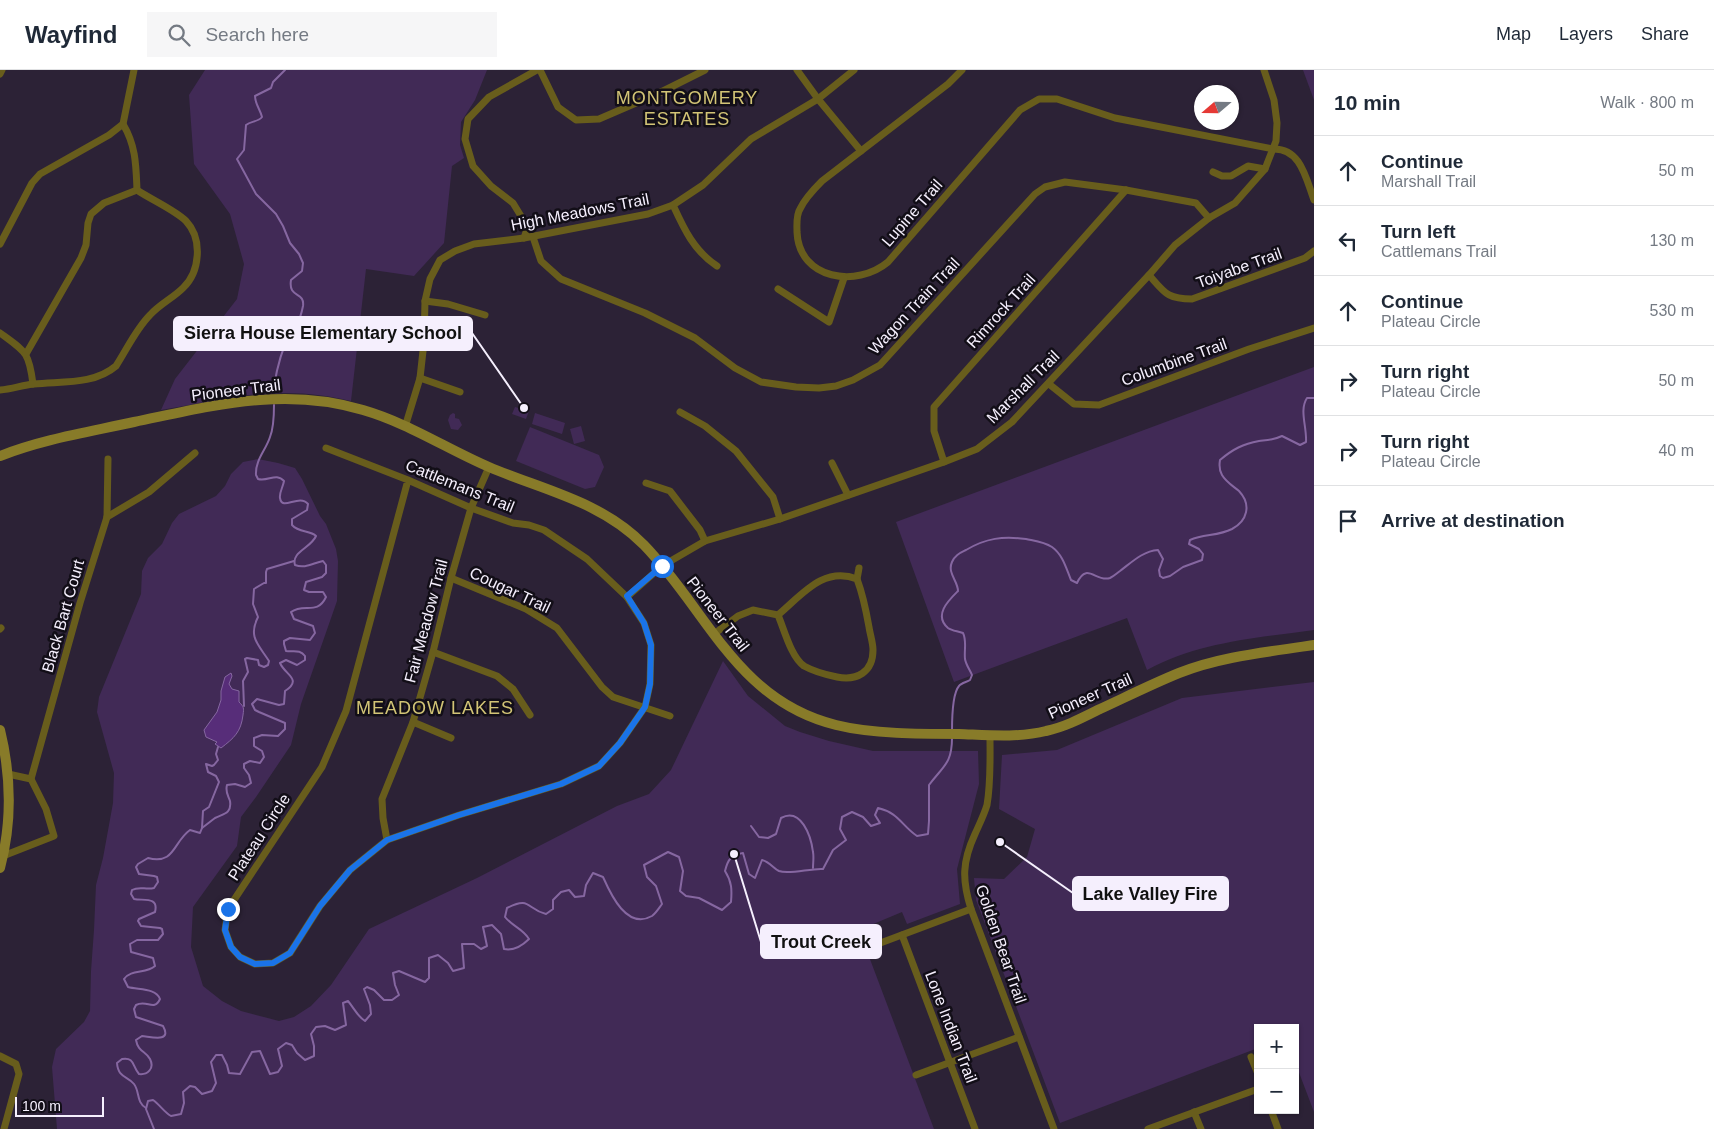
<!DOCTYPE html>
<html lang="en">
<head>
<meta charset="utf-8">
<style>
  :root { --surface:#fff; --page:#f6f6f7; --text:#1f2937; --muted:#747a83; --line:#e0e1e3 }
  body { margin:0; font-family:Arial,sans-serif; background:var(--page); color:var(--text) }
  .controls { position:absolute; right:15px; bottom:15px; display:grid; overflow:hidden; border-radius:0px; box-shadow:0 1px 4px #0004 }
  .controls button { width:45px; height:45px; display:grid; place-items:center; padding:0; border:0; border-bottom:1px solid var(--line); background:var(--surface); color:var(--text); font:25px sans-serif }
  .compass { position:absolute; left:1194px; top:15px; width:45px; height:45px; border-radius:50%; background:var(--surface); box-shadow:0 1px 4px #0004; rotate:250deg }
  .scale { position:absolute; left:15px; bottom:12px; width:89px; box-sizing:border-box; padding-left:5px; border:2px solid #f5effd; border-top:0; font-size:14px; line-height:18px; white-space:nowrap; color:#f5effd; -webkit-text-stroke:4px #120e17; paint-order:stroke }
  .stop { position:absolute; width:15px; height:15px; margin:-11px; border:4px solid #1a73e8; border-radius:50%; background:#fff }
  .stop.end { background:#1a73e8; border-color:#fff; box-shadow:0 1px 5px #0008 }
  .list { margin:0; padding:0; list-style:none }
  h2 { display:flex; justify-content:space-between; align-items:center; height:65px; margin:0; padding:0 20px; font-size:21px }
  h2 small { font-size:16px; font-weight:400; color:var(--muted) }
  .list li { display:grid; grid-template-columns:32px 1fr auto; gap:15px; align-items:center; box-sizing:border-box; height:70px; padding:0 20px; border-top:1px solid var(--line) }
  .list b { display:block; font-size:19px; white-space:nowrap }
  .list p { margin:0; font-size:16px; white-space:nowrap; color:var(--muted) }
  .list em { font-size:16px; font-style:normal; color:var(--muted) }
  .icon { flex:none; width:28px; height:28px; fill:none; stroke:currentColor; stroke-width:2; stroke-linecap:round; stroke-linejoin:round }
  .map { position:relative; flex:none; width:1314px; height:1059px; overflow:hidden }
  header { display:flex; align-items:center; gap:30px; box-sizing:border-box; height:70px; padding:0 25px; background:var(--surface); border-bottom:1px solid var(--line) }
  header strong { font-size:24px }
  nav { display:flex; gap:28px; margin-inline-start:auto; font-size:18px }
  .search { width:350px; height:45px; background:var(--page); display:flex; align-items:center; gap:12px; box-sizing:border-box; padding:0 18px; border-radius:0px; color:var(--muted); font-size:19px }
  main { display:flex }
  aside { flex:1; background:var(--surface) }
  .map>svg:first-child { display:block }
  .green { fill:#412a56 }
  .water { fill:#572d79; stroke:#8667a1 }
  .lines { fill:none; stroke-linecap:round; stroke-linejoin:round }
  .stream { stroke:#8667a1; stroke-width:2 }
  .street { stroke:#685d1c; stroke-width:7 }
  .secondary { stroke:#887b29; stroke-width:10 }
  .route { stroke:#1a73e8; stroke-width:6 }
  .labels { text-anchor:middle; dominant-baseline:central; stroke-width:5; stroke-linejoin:round; paint-order:stroke }
  .street-label { font-size:16px; fill:#f5effd; stroke:#120e17 }
  .neighbourhood-label { font-size:18px; letter-spacing:1px; fill:#d2c476; stroke:#120e17 }
  .leader { fill:none; stroke:#f5effd; stroke-width:2 }
  .callout-dot { fill:#f5effd; stroke:#120e17; stroke-width:2 }
  .callout { fill:#f5effd; stroke:#f5effd; stroke-width:2 }
  .callout-label { font-size:18px; text-anchor:middle; font-weight:bold; fill:#111 }
</style>
</head>
<body>
<header>
<strong>Wayfind</strong>
<div class="search"><svg class="icon" aria-label="search" viewBox="0 0 24 24"><circle cx="10" cy="10" r="6"/><path d="M15 15l6 6"/></svg>Search here</div>
<nav><a>Map</a><a>Layers</a><a>Share</a></nav>
</header>
<main>
<div class="map">
<svg width="1314" height="1059" viewBox="0 0 1314 1059">
  <rect width="100%" height="100%" fill="#2c2236"/>
  <g class="green">
    <path d="M205,0h282l-12,30 -14,22 -1,23 4,13 -12,8 -8,77 -30,33 -48,-7 -15,132c-21,-5 -42,-8 -65,-8 -39,-1 -86,11 -125,17l14,-31 62,-80 7,-35 -14,-50 -36,-50 -5,-69z"/>
    <path d="M1303,0h11v30z"/>
    <path d="M1314,297v263c-57,8 -116,12 -167,40l-20,-52 -173,64 -58,-160z"/>
    <path d="M515,337l14,4 -3,8 -14,-5z"/>
    <path d="M453,343l2,1v4l4,1 3,6 -4,5 -7,-1 -3,-9 2,-5z"/>
    <path d="M535,343l30,10 -3,11 -30,-10z"/>
    <path d="M581,356l4,15 -11,3 -4,-15z"/>
    <path d="M530,357l69,28 5,12 -9,20 -10,2 -69,-28z"/>
    <path d="M258,389l20,4 17,5 7,11 18,37 6,8 10,25 2,12 -1,40 -36,103 -10,41 -35,52 -15,20 -4,29 -44,61 -2,40 12,39 19,15 19,10 38,10 15,-4 17,-11 20,-21 38,-56 108,-51 140,-72 32,-12 22,-24 52,-109 25,35 37,30 15,6 29,9 44,10h105l1,33 -22,85 3,35 -53,20 -5,-12 -43,18 75,199h-877l-5,-62 4,-18 28,-27 6,-11 1,-40 3,-41 2,-45 7,-27 10,-55 1,-30 -17,-61 2,-15 42,-103 1,-23 6,-13 14,-14 10,-21 7,-9 37,-18 9,-10 6,-12 12,-12z"/>
    <path d="M1314,612v430l-19,-50v-34h-37v20l-198,75 -84,-223 -2,-22 30,1 23,-22 8,-28 -36,-20 3,-54 55,-5 125,-52z"/>
  </g>
  <path class="water" d="M231,603l1,3 -3,8 3,5 7,2v11c5,5 5,6 4,13 -2,17 -9,23 -22,33l-6,-4 2,-2 -11,-5 -2,-7 13,-18 4,-12v-9l4,-14z"/>
  <g class="lines">
    <g class="stream">
      <path d="M274,316c3,-18 8,-37 16,-53 1,-3 6,-5 7,-9 3,-5 5,-13 6,-18 2,-15 -15,-7 -12,-26l11,-9 1,-8 -4,-9 -9,-11 -7,-17 -7,-12 -20,-20 -19,-35 7,-9 2,-25c5,-4 12,-3 16,-8 -2,-8 -7,-13 -7,-21l16,-8 2,-6 12,-12"/>
      <path d="M244,636l-1,-25 5,-9 -3,-13 2,-1 11,2 1,5 5,2 4,-2 1,-4c-11,-17 -21,-24 -11,-44l-5,-13 1,-15 10,-6h2v-11l1,-3 27,-8"/>
      <path d="M952,661c0,-11 0,-37 7,-45 2,-3 8,-4 11,-6l2,-5c-2,-5 -6,-10 -7,-16 -1,-9 2,-18 -2,-26 -5,-2 -11,-2 -15,-5 -15,-13 1,-28 10,-37 0,-10 -11,-18 -6,-29 3,-7 8,-9 14,-12 20,-12 37,-14 60,-11 9,2 18,3 26,8 11,8 14,21 19,33l6,3c10,-22 19,0 33,-5 4,-2 7,-5 10,-7 12,-9 23,-20 38,-21l5,9 -4,11 1,6 3,2 7,-2 13,-9 19,-7 1,-6 -4,-5 -10,-5 1,-4c14,-6 28,-4 42,-11 15,-8 20,-24 7,-38 -6,-5 -13,-9 -17,-16 -3,-5 -3,-9 -2,-15 13,-11 23,-16 39,-19 9,-1 15,-1 23,-5l18,9 6,-3c1,-15 -7,-32 1,-44h7"/>
      <path d="M751,756l8,11 9,1 8,-4 5,-16c20,-11 30,18 32,34 1,5 0,11 0,16"/>
      <path d="M202,758c4,-3 9,-7 13,-10 8,-4 17,-4 15,-17 -2,-6 -5,-9 -3,-16l8,-1 10,3 6,-4 -2,-8 -5,-7v-4l6,-3 10,2 4,-6 -2,-6 -8,-5v-8l8,-3 16,1 7,-7v-6l-26,-11 -4,-2 -3,-6 5,-5 22,6 5,-1 1,-13c18,-12 0,-16 -5,-28l6,-3 11,5 8,-5v-4c-5,-7 -11,-4 -19,-5l-2,-7v-3l6,-3 20,2 5,-7 -2,-7 -19,-7 -3,-7c13,-10 26,4 35,-15l-3,-5h-14l-5,-2 2,-8 16,-5 4,-4v-8l-3,-4c-10,2 -18,8 -28,4 -4,-13 16,-17 21,-29 -6,-6 -17,-3 -24,-11v-6l15,-9 1,-6c-9,-11 -26,8 -28,-6 -1,-5 3,-11 4,-17 -8,-9 -16,1 -26,-2l-2,-4c-1,-15 10,-25 14,-38 4,-10 4,-21 4,-32"/>
      <path d="M146,1038c-10,-6 -6,-16 -12,-24 -6,-8 -16,-6 -17,-21l5,-4c13,-2 10,7 17,15 8,1 16,-5 11,-15 -4,-8 -12,-7 -14,-19l6,-4c6,0 31,8 21,-10l-27,-9 -2,-8 2,-4c11,-6 18,7 24,-6 -4,-11 -21,-9 -32,-12l-4,-8c7,-10 22,-5 31,-13l-2,-8 -22,-6 -1,-8 7,-4h21l5,-6 -1,-5 -2,-1 -19,-2 -3,-5 1,-2 16,-7c4,-16 -12,-11 -21,-13l-3,-5 1,-4c7,-4 14,0 22,-2l4,-6 -1,-5 -3,-1 -15,-2 -3,-7 2,-3 10,-6c27,7 25,-16 42,-28l10,3 2,-5 1,-17 6,-4 10,-25 -3,-6 -8,-4 -2,-8 6,2 2,-1 4,-5 -2,-6 2,-7"/>
      <path d="M154,1059l-8,-20 2,-8 5,-1c7,5 11,12 18,16l10,-2 3,-11 -1,-11 7,-6 5,1 7,7 10,-3 4,-8 -5,-21 5,-7h6l5,10 2,8 11,1 12,-22 8,-1 10,23 8,-2 4,-6 -4,-17 8,-6 6,2 5,8 8,7 9,-4v-10l-3,-12 5,-7 9,-1 10,4 11,-5 -3,-22 5,-2c6,7 9,15 17,20l6,-7 -1,-9 -6,-16 3,-2 7,3 10,10h8l7,-5 -4,-10 -2,-12 6,-2 26,11 4,-4v-20l9,-3 10,8 5,8 11,-3 -2,-24h12l7,5 6,-3 -4,-19 9,-2 9,9 3,15c10,2 18,-3 25,-10 -7,-11 -16,-12 -24,-22l2,-9c24,-12 19,1 39,6l7,-5v-9l8,-8 8,-2 6,7 9,-1 2,-11 7,-12 10,4c8,18 24,53 49,39 4,-3 7,-8 10,-12l-6,-18 -9,-9 -3,-12 24,-13 11,5 4,14 -3,20 6,5 13,2 23,12 9,-8c1,-12 1,-20 -6,-31 3,-12 6,-16 18,-18l6,21 6,4 7,-18c8,2 11,8 17,11 10,4 32,-3 44,-2l10,-19 13,-10 -6,-11 2,-12 10,-5 11,5 8,9 9,-3 -5,-8 3,-7c21,5 23,17 39,28l11,-2 1,-13v-36c14,-19 23,-21 23,-47"/>
    </g>
    <g class="street">
      <path d="M540,0l18,37 18,13 23,-1 58,-25 48,-24"/>
      <path d="M797,0l21,29 43,52"/>
      <path d="M962,0l-14,14 -126,97c-8,8 -17,17 -22,28 -4,6 -3,15 -3,23 2,48 60,56 91,30l132,-152 19,-11h18l58,19 158,31c28,-1 33,30 41,51"/>
      <path d="M0,4l2,-4"/>
      <path d="M1213,102l9,4h9l17,-10 17,3"/>
      <path d="M673,135c11,24 21,46 44,61"/>
      <path d="M533,167l8,24 20,18 84,34 50,25 40,30 26,14 35,5 23,1 17,-2 17,-6 27,-15 155,-171 10,-7 20,-5 61,8 70,13 13,15"/>
      <path d="M524,168l2,-6 -2,-11 -11,-18 -22,-17 -18,-20 -8,-27 3,-20 21,-22 48,-27"/>
      <path d="M0,174l32,-61 8,-9 69,-39 14,-11 11,-54"/>
      <path d="M1149,205c16,18 18,24 43,24l113,-41 9,-7"/>
      <path d="M778,219l51,33 15,-44"/>
      <path d="M425,231l23,3 37,11"/>
      <path d="M0,263c26,19 29,19 33,51"/>
      <path d="M26,284l55,-96 5,-13 2,-22 3,-9 13,-11 33,-13"/>
      <path d="M420,308l40,14"/>
      <path d="M1049,314l25,20 25,1 150,-56 65,-21"/>
      <path d="M0,320c12,-1 23,-5 34,-6 27,-3 60,1 82,-18 11,-17 20,-37 34,-51 10,-11 23,-17 33,-27 17,-16 20,-49 3,-67 -11,-11 -36,-22 -49,-31 -1,-25 -1,-44 -14,-66"/>
      <path d="M680,342l25,14 31,25 37,46 7,22"/>
      <path d="M405,357l15,-49 4,-36 1,-41 5,-22 10,-19 15,-9 19,-7 50,-6 124,-24 25,-9 30,-20 48,-46 67,-40 36,-29"/>
      <path d="M326,378l82,32 63,28 42,15 16,2 15,5 43,29 40,38 17,26 7,22 -1,39 -5,23 -25,36 -21,23 -38,18 -102,31 -72,25 -37,30 -30,36 -30,47 -17,10 -18,1 -15,-7 -9,-10 -6,-17 3,-21 94,-142 24,-56 62,-231"/>
      <path d="M944,392l-10,-31v-24l192,-217"/>
      <path d="M832,393l16,32"/>
      <path d="M646,413l24,8 30,39 5,11"/>
      <path d="M107,447l42,-25 46,-39"/>
      <path d="M451,508l75,31 31,19 45,59 11,10 57,19"/>
      <path d="M857,509l2,-11"/>
      <path d="M627,527l35,-31 43,-25 75,-22 164,-57 33,-13 35,-27 137,-147 26,-30 34,-27 26,-15 30,-34 11,-28 1,-18 -3,-23 -10,-30"/>
      <path d="M0,559l1,-1"/>
      <path d="M714,564l24,-18 15,-6 25,5c6,14 13,42 26,51 9,5 23,9 33,11 20,4 36,-5 36,-27 0,-7 -3,-16 -4,-23 -3,-17 -6,-32 -12,-48 -34,-13 -55,16 -79,36"/>
      <path d="M433,582l64,24 16,13 17,26"/>
      <path d="M413,652l38,16"/>
      <path d="M990,665c0,23 1,47 -3,70 -3,10 -8,20 -12,29 -13,28 -13,46 -4,75l83,220"/>
      <path d="M31,709l49,-176 27,-86 1,-58"/>
      <path d="M387,770l-4,-22 -1,-19 31,-77 20,-70 18,-74 20,-70 18,-41"/>
      <path d="M3,786l51,-20 -8,-27 -15,-30 -23,-5"/>
      <path d="M902,865l73,194"/>
      <path d="M867,878l104,-39"/>
      <path d="M0,986l16,8 3,10 -15,55"/>
      <path d="M1251,987l7,17"/>
      <path d="M916,1005l103,-38"/>
      <path d="M1271,1040l7,19"/>
      <path d="M1194,1042l7,17"/>
      <path d="M1148,1059l110,-40"/>
    </g>
    <g class="secondary">
      <path d="M0,386c43,-17 89,-24 134,-34 78,-16 150,-36 229,-12 45,13 84,39 126,57 54,23 112,34 155,78 63,65 93,156 192,180 36,9 85,9 123,9 28,1 59,4 87,-3 19,-4 36,-13 54,-22 26,-12 52,-25 79,-36 43,-17 90,-21 135,-28"/>
      <path d="M0,660c11,45 12,93 0,138"/>
    </g>
  </g>
  <g class="lines">
    <path class="route" d="M228,839l-3,21 6,17 9,10 15,7 18,-1 17,-10 30,-47 30,-36 37,-30 72,-25 102,-31 38,-18 21,-23 25,-36 5,-23 1,-39 -7,-22 -17,-27 35,-30"/>
  </g>
  <g class="labels">
    <g class="street-label">
      <text transform="translate(580 142) rotate(-11)">High Meadows Trail</text>
      <text transform="translate(912 143) rotate(-49)">Lupine Trail</text>
      <text transform="translate(1239 198) rotate(-20)">Toiyabe Trail</text>
      <text transform="translate(914 236) rotate(-47)">Wagon Train Trail</text>
      <text transform="translate(1001 241) rotate(-48)">Rimrock Trail</text>
      <text transform="translate(1174 292) rotate(-20)">Columbine Trail</text>
      <text transform="translate(1023 317) rotate(-45)">Marshall Trail</text>
      <text transform="translate(236 320) rotate(-7)">Pioneer Trail</text>
      <text transform="translate(460 416) rotate(22)">Cattlemans Trail</text>
      <text transform="translate(510 520) rotate(25)">Cougar Trail</text>
      <text transform="translate(718 544) rotate(52)">Pioneer Trail</text>
      <text transform="translate(63 546) rotate(-74)">Black Bart Court</text>
      <text transform="translate(426 551) rotate(-75)">Fair Meadow Trail</text>
      <text transform="translate(1090 626) rotate(-24)">Pioneer Trail</text>
      <text transform="translate(259 767) rotate(-57)">Plateau Circle</text>
      <text transform="translate(1001 874) rotate(71)">Golden Bear Trail</text>
      <text transform="translate(951 957) rotate(69)">Lone Indian Trail</text>
    </g>
    <g class="neighbourhood-label">
      <text x="687" y="28">MONTGOMERY<tspan x="687" dy="21">ESTATES</tspan></text>
      <text x="435" y="638">MEADOW LAKES</text>
    </g>
  </g>
  <path class="leader" d="M524 338L472 263M1000 772L1073 823M734 784L761 872"/>
  <g class="callout-dot">
    <circle cx="524" cy="338" r="5"/>
    <circle cx="1000" cy="772" r="5"/>
    <circle cx="734" cy="784" r="5"/>
  </g>
  <g class="callout">
    <rect x="174" y="247" width="298" height="33" rx="5"/>
    <rect x="1073" y="807" width="155" height="33" rx="5"/>
    <rect x="761" y="855" width="120" height="33" rx="5"/>
  </g>
  <g class="callout-label">
    <text x="323" y="269">Sierra House Elementary School</text>
    <text x="1150" y="830">Lake Valley Fire</text>
    <text x="821" y="878">Trout Creek</text>
  </g>
</svg>
<div class="controls">
<button>+</button>
<button>−</button>
</div>
<svg class="compass" viewBox="-18 -18 36 36"><path d="M0-13l5 13h-10z" fill="#e53935"/><path d="M0 13l5-13h-10z" fill="#747a83"/></svg>
<div class="scale">100 m</div>
<div class="stop" style="left:662px;top:496px"></div>
<div class="stop end" style="left:228px;top:839px"></div>
</div>
<aside>
<h2>10 min<small>Walk · 800 m</small></h2>
<ul class="list">
<li><svg class="icon" aria-label="ahead" viewBox="0 0 24 24"><path d="M12 20V5M6 11l6-6 6 6"/></svg><div><b>Continue</b><p>Marshall Trail</p></div><em>50 m</em></li>
<li><svg class="icon" aria-label="left" viewBox="0 0 24 24"><path d="M17 20v-9H6M10 6l-5 5 5 5"/></svg><div><b>Turn left</b><p>Cattlemans Trail</p></div><em>130 m</em></li>
<li><svg class="icon" aria-label="ahead" viewBox="0 0 24 24"><path d="M12 20V5M6 11l6-6 6 6"/></svg><div><b>Continue</b><p>Plateau Circle</p></div><em>530 m</em></li>
<li><svg class="icon" aria-label="right" viewBox="0 0 24 24"><path d="M7 20v-9h11M14 6l5 5-5 5"/></svg><div><b>Turn right</b><p>Plateau Circle</p></div><em>50 m</em></li>
<li><svg class="icon" aria-label="right" viewBox="0 0 24 24"><path d="M7 20v-9h11M14 6l5 5-5 5"/></svg><div><b>Turn right</b><p>Plateau Circle</p></div><em>40 m</em></li>
<li><svg class="icon" aria-label="arrive" viewBox="0 0 24 24"><path d="M6 21V4h12l-3 4 3 4H6"/></svg><div><b>Arrive at destination</b></div></li>
</ul>
</aside>
</main>
</body>
</html>
